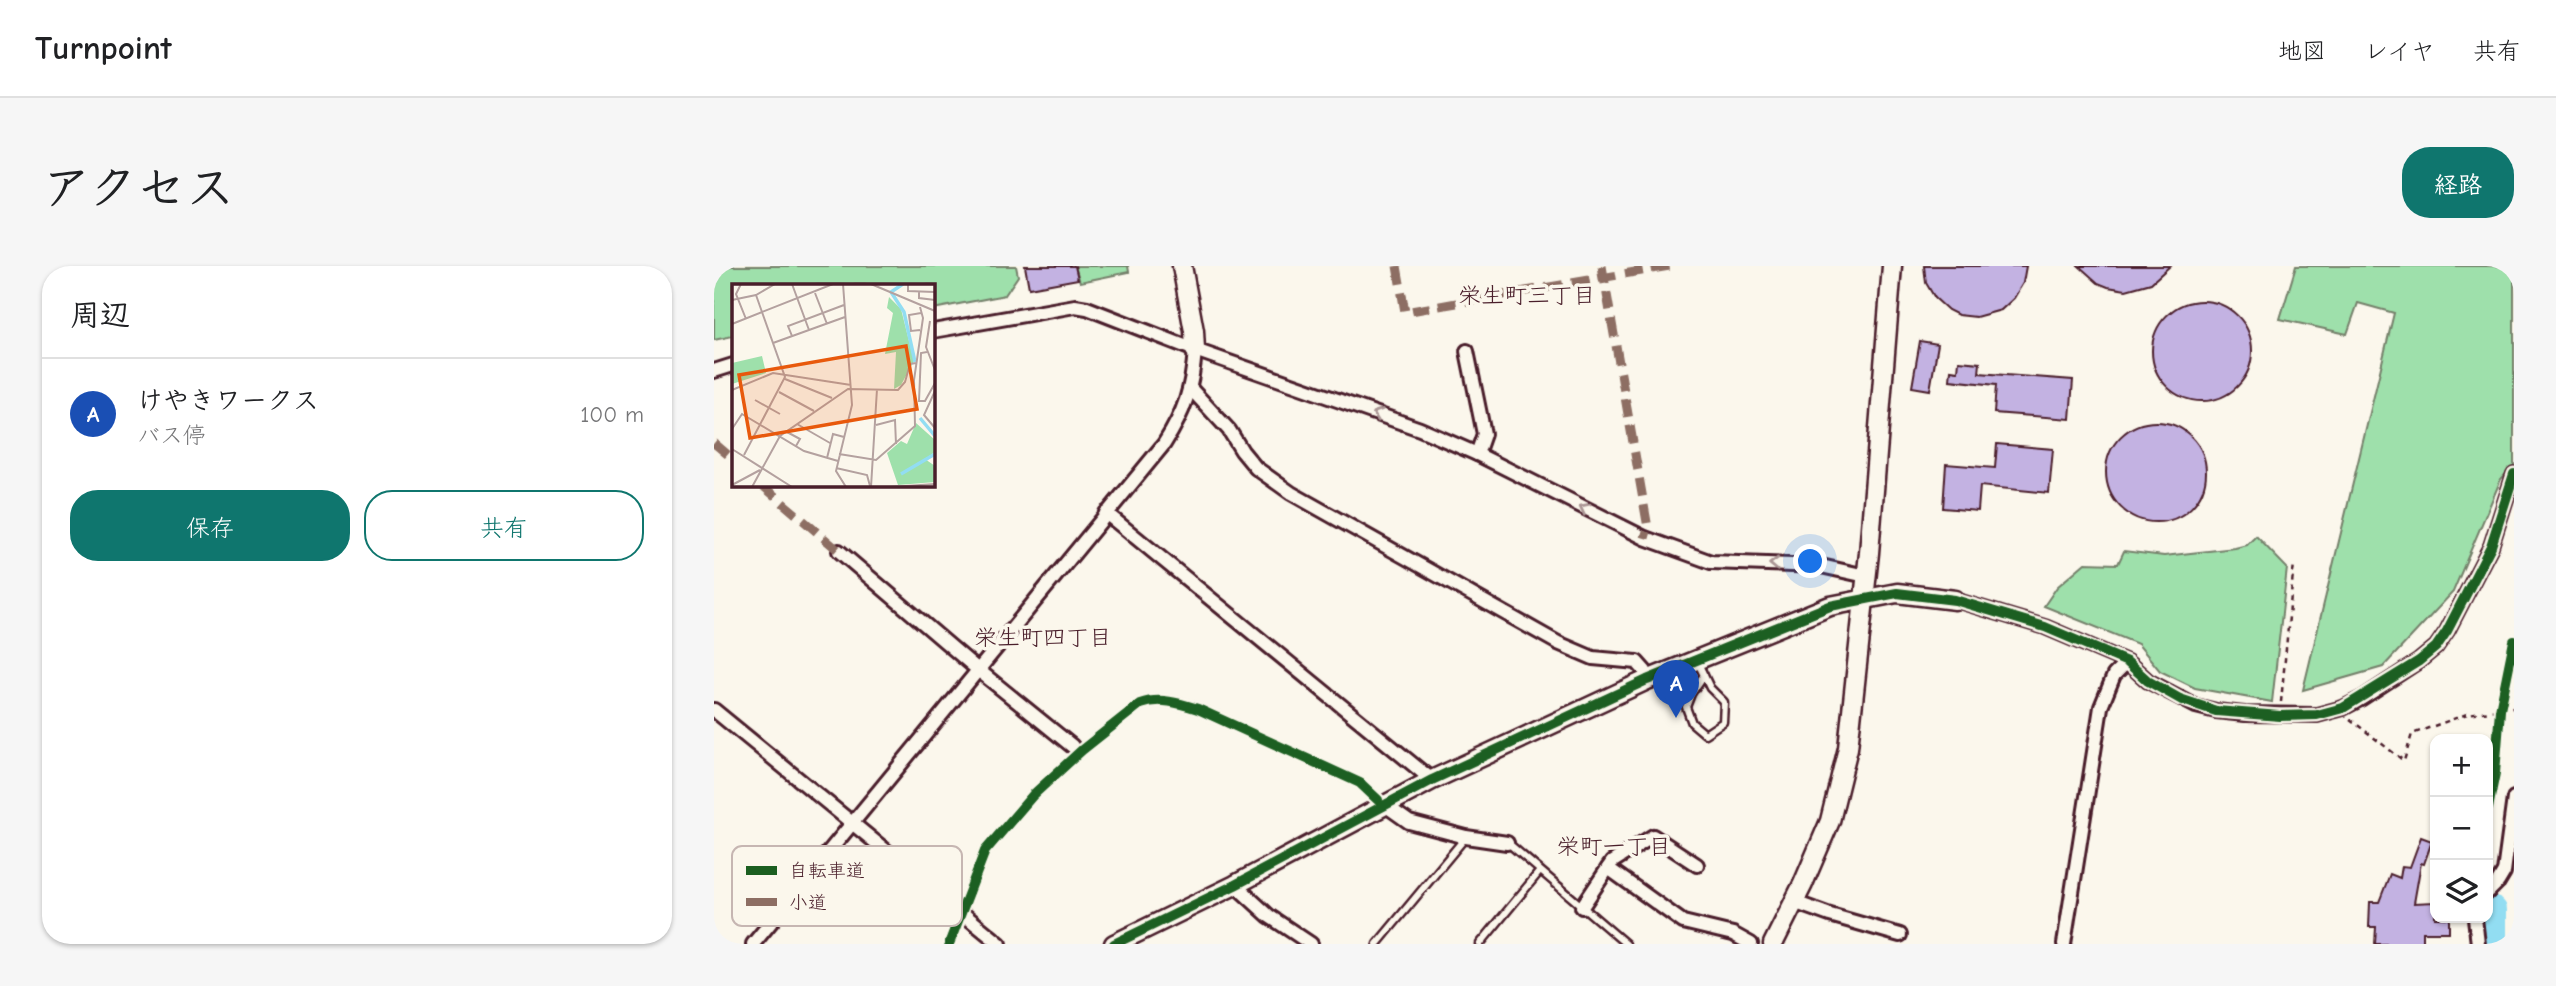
<!DOCTYPE html>
<html lang="ja">
<head>
<meta charset="utf-8">
<style>
  :root { --surface:#fff; --page:#f6f6f6; --text:#202124; --muted:#757577; --line:#e0e0e0; --accent:#0f766e }
  body { margin:0; font-family:"Comic Neue","Klee One",sans-serif; background:var(--page); color:var(--text) }
  .controls { position:absolute; right:21px; bottom:21px; display:grid; overflow:hidden; border-radius:14px; box-shadow:0 2px 5px #0004 }
  .controls button { width:63px; height:63px; display:grid; place-items:center; padding:0; border:0; border-bottom:2px solid var(--line); background:var(--surface); color:var(--text); font:35px sans-serif }
  .you { position:absolute; left:1097px; top:296px; width:24px; height:24px; margin:-18px; border:5px solid #fff; border-radius:50%; background:#1a73e8; box-shadow:0 0 0 10px #1a73e833 }
  .badge { display:grid; place-items:center; width:46px; height:46px; border-radius:50%; background:var(--accent); color:#fff; font-size:23px; font-weight:700 }
  .pin { position:absolute; translate:-50% -58px; filter:drop-shadow(0 2px 4px #0008) }
  .pin::after { content:''; position:absolute; top:37px; width:24px; height:21px; background:inherit; clip-path:polygon(0 0,100% 0,50% 100%) }
  .list { margin:0; padding:0; list-style:none }
  h2 { display:flex; justify-content:space-between; align-items:center; height:91px; margin:0; padding:0 28px; font-size:30px }
  h2 small { font-size:23px; font-weight:400; color:var(--muted) }
  .list li { display:grid; grid-template-columns:46px 1fr auto; gap:21px; align-items:center; box-sizing:border-box; height:112px; padding:0 28px; border-top:2px solid var(--line) }
  .list b { display:block; font-size:26px; white-space:nowrap }
  .list p { margin:0; font-size:23px; white-space:nowrap; color:var(--muted) }
  .list em { font-size:23px; font-style:normal; color:var(--muted) }
  .actions { display:flex; gap:14px; padding:21px 28px }
  .actions a { flex:1; padding:16px 0; border:2px solid var(--accent); border-radius:28px; text-align:center; font-size:24px; color:var(--accent) }
  .actions .main { background:var(--accent); color:#fff }
  .icon { flex:none; width:38px; height:38px; fill:none; stroke:currentColor; stroke-width:2; stroke-linecap:round; stroke-linejoin:round }
  .map { position:relative; flex:none; width:1800px; height:678px; overflow:hidden; border-radius:28px }
  header { display:flex; align-items:center; gap:42px; box-sizing:border-box; height:98px; padding:0 35px; background:var(--surface); border-bottom:2px solid var(--line) }
  header strong { font-size:33px }
  nav { display:flex; gap:38px; margin-inline-start:auto; font-size:24px }
  .intro { display:flex; align-items:center; justify-content:space-between; box-sizing:border-box; height:168px; padding:0 42px }
  h1 { margin:0; font-size:49px }
  .button { padding:18px 32px; border-radius:28px; background:var(--accent); color:#fff; font-size:24px; font-weight:700 }
  main { display:flex; gap:42px; padding:0 42px }
  aside { flex:1; background:var(--surface); border-radius:28px; box-shadow:0 2px 5px #0004 }
  .map>svg:first-child { display:block }
  .green { fill:#9ee0ab; stroke:#74806b; stroke-width:2 }
  .lines { fill:none; stroke-linecap:round; stroke-linejoin:round }
  .river { stroke:#92ddf2; stroke-width:26 }
  .building { fill:#c3b2e2; stroke:#4a1f2b; stroke-width:2 }
  .lane-casing { stroke:#4a1f2b; stroke-width:11 }
  .street-casing { stroke:#4a1f2b; stroke-width:18 }
  .secondary-casing { stroke:#4a1f2b; stroke-width:23 }
  .path { stroke:#4a1f2b; stroke-width:2.5; stroke-dasharray:5 5; stroke-linecap:butt }
  .lane { stroke:#fbf7ec; stroke-width:6 }
  .street { stroke:#fbf7ec; stroke-width:12 }
  .secondary { stroke:#fbf7ec; stroke-width:18 }
  .quiet { stroke:#8d6e63; stroke-width:9; stroke-dasharray:18 9; stroke-linecap:butt }
  .cycleway-casing { stroke:#fbf7ec; stroke-width:15 }
  .cycleway { stroke:#1b5e20; stroke-width:10 }
  .oneway { stroke:#ab9695 }
  .labels { text-anchor:middle; dominant-baseline:central; stroke-width:7; stroke-linejoin:round; paint-order:stroke }
  .neighbourhood-label { font-size:23px; fill:#4a1f2b; stroke:#fbf7ec }
  .inset-river { fill:none; stroke:#92ddf2; stroke-width:3.5 }
  .inset-road { fill:none; stroke:#b4a19f; stroke-width:2 }
  .view { fill:#e8590c; fill-opacity:0.15; stroke:#e8590c; stroke-width:3.5 }
  .inset-edge { fill:none; stroke:#4a1f2b; stroke-width:3.5 }
  .key { fill:#fbf7ec; stroke:#c6b6b2; stroke-width:2 }
  .key-label { font-size:19px; fill:#4a1f2b }
</style>
</head>
<body>
<header>
<strong>Turnpoint</strong>
<nav><a>地図</a><a>レイヤ</a><a>共有</a></nav>
</header>
<div class="intro"><h1>アクセス</h1><a class="button">経路</a></div>
<main>
<aside>
<h2>周辺<small></small></h2>
<ul class="list">
<li><span class="badge" style="background:#1a4fb4">A</span><div><b>けやきワークス</b><p>バス停</p></div><em>100 m</em></li>
</ul>
<div class="actions"><a class="main">保存</a><a>共有</a></div>
</aside>
<div class="map">
<svg width="1800" height="678" viewBox="0 0 1800 678">
  <rect width="100%" height="100%" fill="#fbf7ec"/>
  <filter id="ink" filterUnits="userSpaceOnUse"><feTurbulence type="fractalNoise" baseFrequency=".0143" numOctaves="2"/><feDisplacementMap in="SourceGraphic" scale="14" xChannelSelector="R" yChannelSelector="G"/><feConvolveMatrix kernelMatrix="1 2 1 2 8 2 1 2 1" color-interpolation-filters="sRGB"/></filter>
  <g filter="url(#ink)">
    <g class="green">
      <path d="M0,0h302l2,10 -13,19 -72,14v-24h-200v51l-19,4z"/>
      <path d="M361,0h53l1,6 -49,10z"/>
      <path d="M1582,0h218v199l-13,14 -48,113 -70,75 -80,23 91,-377 -36,-10 -11,31 -67,-15z"/>
      <path d="M1542,270l31,32 -15,134 -77,-14 -35,-17 -22,-27 -94,-38 13,-19 28,-24 33,1 6,-13 40,5 71,-8 12,-3z"/>
    </g>
    <g class="lines">
      <path class="river" d="M1780,644v34"/>
    </g>
    <g class="building">
      <path d="M311,0h50l3,13 -49,9z"/>
      <path d="M1210,0h102l-3,17 -9,15 -13,12 -25,7 -18,-2 -10,-5 -13,-12 -9,-15z"/>
      <path d="M1365,0h91l-19,17 -25,7 -18,-3 -10,-4z"/>
      <circle cx="1488" cy="85" r="50"/>
      <path d="M1206,75l18,3 -8,46 -18,-3z"/>
      <path d="M1245,95l21,2 -1,10 94,7 -3,39 -76,-6 2,-28 -46,-5 1,-10 7,1z"/>
      <circle cx="1442" cy="206" r="50"/>
      <path d="M1283,178l56,5 -4,44 -69,-7 -2,25 -35,-3 3,-44 49,4z"/>
      <path d="M1707,571l11,4 -8,23 -3,-1 -7,40 21,-1v16h14v14h-26v12h-48l1,-17h-7l1,-25h9l11,-28 10,4 2,-12 8,1z"/>
    </g>
    <g class="lines">
      <g class="lane-casing">
        <g id="lane">
          <path d="M984,397l12,25 14,14 -1,20 -18,12 -13,-11 -6,-16 5,-13 13,-19"/>
          <path d="M794,577l118,101"/>
          <path d="M663,678l88,-106"/>
          <path d="M766,678l60,-73"/>
        </g>
      </g>
      <g class="street-casing">
        <g id="street">
          <path d="M219,65l142,-25 12,2 108,42 225,79 57,25 168,84 66,24 110,4 45,10"/>
          <path d="M753,85l17,83 -7,20"/>
          <path d="M0,105l19,-6"/>
          <path d="M477,123l38,41 13,21 14,17 35,25 267,150 35,15 44,4 8,9 2,9"/>
          <path d="M392,247l326,267"/>
          <path d="M125,285l138,118 95,77"/>
          <path d="M1241,334l90,27 82,35 21,19 48,25 20,5 29,3 72,1 26,-7 19,-10 57,-37 17,-14 11,-16 44,-85 23,-72"/>
          <path d="M0,444l286,234"/>
          <path d="M671,539l24,17 57,15 41,6"/>
          <path d="M894,602l75,54 50,12 18,10"/>
          <path d="M521,619l34,31 42,28"/>
          <path d="M1774,626l10,-10 6,-10 10,-74"/>
          <path d="M1080,636l36,13 70,20"/>
          <path d="M868,641l30,-45 41,-26 44,29"/>
          <path d="M1761,652l3,26"/>
          <path d="M39,678l411,-500c21,-33 28,-55 31,-94"/>
          <path d="M1350,678l37,-237 13,-32 13,-13"/>
        </g>
      </g>
      <g class="secondary-casing">
        <g id="secondary">
          <path d="M468,0l12,65 1,19"/>
          <path d="M400,678l121,-59 197,-105 215,-100 183,-74 67,-13 58,7"/>
          <path d="M1059,678l30,-60 27,-63 18,-73 21,-195 23,-287"/>
        </g>
      </g>
      <g class="path">
        <path d="M1567,436l13,-139"/>
        <path d="M1636,453l54,42 8,-27 55,-20 47,-6"/>
      </g>
      <use href="#lane" class="lane"/>
      <use href="#street" class="street"/>
      <use href="#secondary" class="secondary"/>
      <g class="quiet">
        <path d="M683,0l8,46 265,-46"/>
        <path d="M888,0l46,262 -3,10"/>
        <path d="M0,177l19,16"/>
        <path d="M48,219l77,66"/>
      </g>
      <g class="cycleway-casing">
        <g id="cycleway">
          <path d="M1774,542l7,-35 5,-63 14,-69"/>
          <path d="M235,678l36,-93 48,-56 49,-45 58,-46c20,-7 39,-1 58,5l162,74 18,17"/>
          <path d="M400,678l121,-59 197,-105 215,-100 183,-74 67,-13 58,7 90,27 82,35 21,19 32,18 36,12 64,5 37,-1 26,-7 76,-47 17,-14 11,-16 44,-85 23,-72"/>
        </g>
      </g>
      <use href="#cycleway" class="cycleway"/>
    </g>
    <defs><path id="oneway-chevron" d="M-2-3.5L2.5 0L-2 3.5" fill="none" stroke-width="1.6" stroke-linecap="round" stroke-linejoin="round" transform="scale(1.75)"/></defs>
    <g class="oneway">
      <use href="#oneway-chevron" transform="translate(663 148) rotate(-161)"/>
      <use href="#oneway-chevron" transform="translate(870 242) rotate(-153)"/>
      <use href="#oneway-chevron" transform="translate(1060 298) rotate(-178)"/>
    </g>
  </g>
  <g class="labels">
    <g class="neighbourhood-label">
      <text x="813" y="29">栄生町三丁目</text>
      <text x="329" y="371">栄生町四丁目</text>
      <text x="900" y="580">栄町一丁目</text>
    </g>
  </g>
  <g transform="translate(18 18)">
    <rect width="203" height="203" fill="#fbf7ec"/>
    <path d="M157,13l12,12 13,52 -13,24 -7,4 2,-37 -11,2 8,-41 -6,-5zM30,72l4,17 -34,11v-21zM184,139l19,17v12l-10,7 10,7v16l-37,3 -11,-32 14,-12 6,3z" fill="#9ee0ab"/>
    <path class="inset-river" d="M171,0l-12,8 13,20 11,50M188,134l15,18M169,190l34,-20"/>
    <path class="inset-road" d="M9,0l-5,10 10,25M60,0l17,46M111,0l9,121 -16,66 10,16M139,0l64,27M176,0v7l27,1M187,7v7l16,2M83,9l12,31M24,11l6,17 71,-28M0,16l24,-5 19,-11M198,37l-4,26 9,23M0,40l30,-12 23,65 -41,78M188,46l-9,1 -2,-16 12,-2M60,52l-4,-10 56,-21M41,59l72,-26M195,68l-6,1 -2,48h6l10,-18M53,95l47,19M0,106l41,-17 78,12M203,107l-11,24 11,13M47,108l35,19M23,116l25,14M65,140l33,19M144,141l19,-5 1,24M0,145l10,-15 62,37 34,10M55,148l13,7 -4,7M0,165l60,38M107,170l37,6 39,-34 -1,-46 9,-62 -3,-11M95,174l6,-24 11,3M104,184l31,7 3,11M0,201l28,-15M20,203l28,-51 68,-47 50,1 7,-8 5,-18 6,-1M67,203h44M139,203l6,-98M159,203l44,-3"/>
    <path class="view" d="M174,62l11,63 -167,29 -11,-63z"/>
    <rect width="203" height="203" class="inset-edge"/>
  </g>
  <rect x="18" y="580" width="230" height="80" rx="10" class="key"/>
  <rect x="32" y="600" width="31" height="9" fill="#1b5e20"/>
  <rect x="32" y="632" width="31" height="8" fill="#8d6e63"/>
  <g class="key-label">
    <text x="75" y="611">自転車道</text>
    <text x="75" y="643">小道</text>
  </g>
</svg>
<div class="controls">
<button>+</button>
<button>−</button>
<button><svg class="icon" aria-label="layers" viewBox="0 0 24 24"><path d="M12 4l9 5-9 5-9-5zM3 14l9 5 9-5"/></svg></button>
</div>
<div class="you"></div>
<div class="pin badge" style="left:962px;top:452px;background:#1a4fb4">A</div>
</div>
</main>
</body>
</html>
